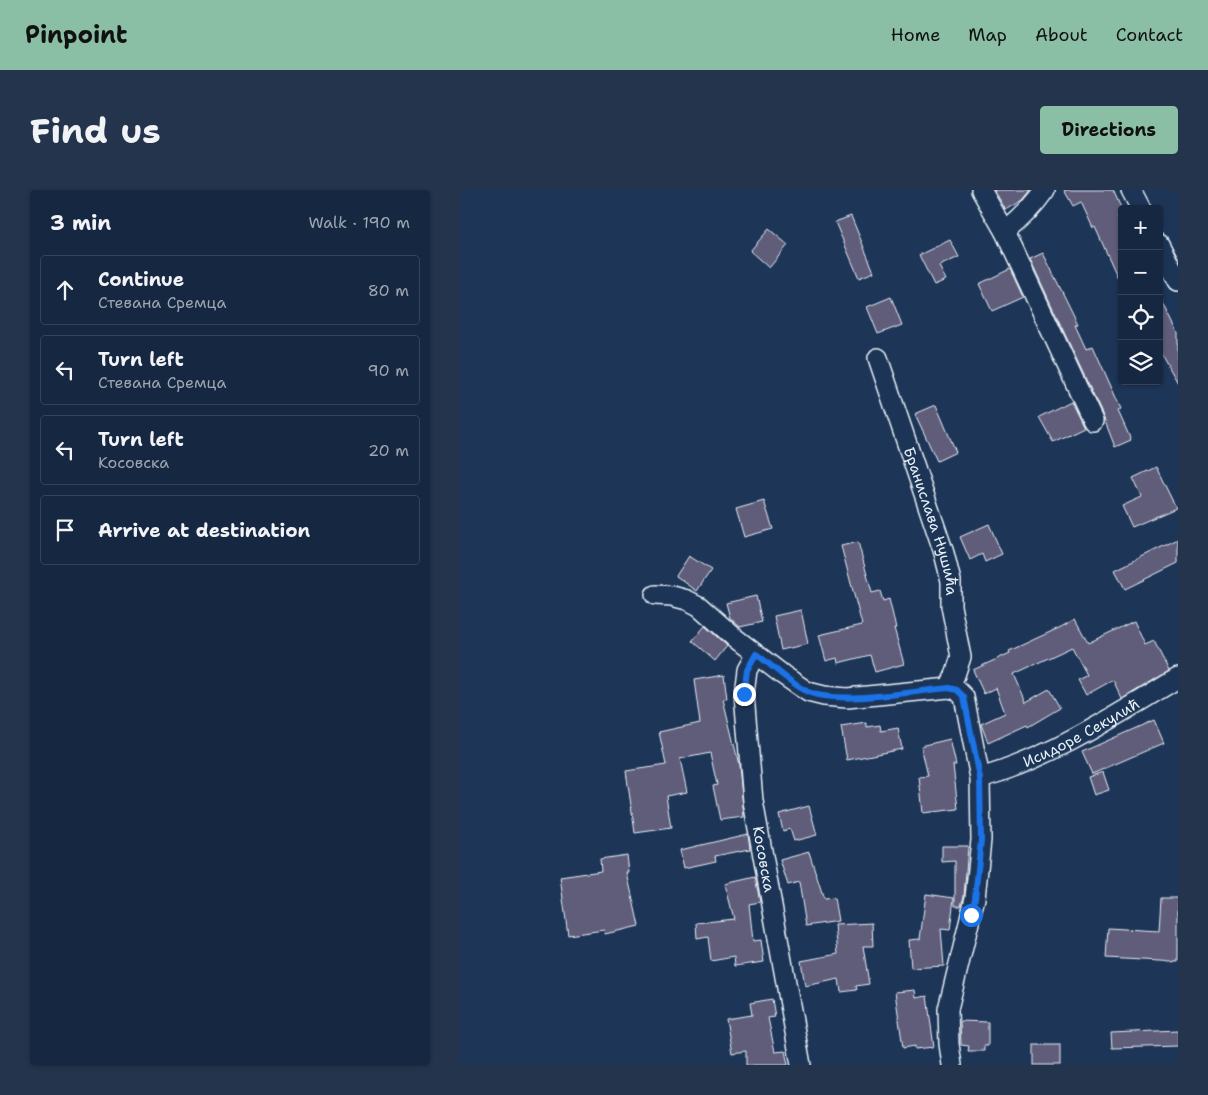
<!DOCTYPE html>
<html lang="en">
<head>
<meta charset="utf-8">
<style>
  :root { --surface:#162841; --page:#23344c; --text:#f1f3f6; --muted:#9ea6b1; --line:#35445a; --accent:#8abfa5 }
  body { margin:0; font-family:"Shantell Sans",sans-serif; background:var(--page); color:var(--text) }
  .controls { position:absolute; right:15px; top:15px; display:grid; overflow:hidden; border-radius:5px; box-shadow:0 1px 4px #0004 }
  .controls button { width:45px; height:45px; display:grid; place-items:center; padding:0; border:0; border-bottom:1px solid var(--line); background:var(--surface); color:var(--text); font:25px sans-serif }
  .stop { position:absolute; width:15px; height:15px; margin:-11px; border:4px solid #1a73e8; border-radius:50%; background:#fff }
  .stop.end { background:#1a73e8; border-color:#fff; box-shadow:0 1px 5px #0008 }
  .list { margin:0; padding:0; list-style:none }
  h2 { display:flex; justify-content:space-between; align-items:center; height:65px; margin:0; padding:0 20px; font-size:21px }
  h2 small { font-size:16px; font-weight:400; color:var(--muted) }
  .list li { display:grid; grid-template-columns:32px 1fr auto; gap:15px; align-items:center; box-sizing:border-box; height:70px; margin:0 10px 10px; padding:0 10px; border:1px solid var(--line); border-radius:5px }
  .list b { display:block; font-size:19px; white-space:nowrap }
  .list p { margin:0; font-size:16px; white-space:nowrap; color:var(--muted) }
  .list em { font-size:16px; font-style:normal; color:var(--muted) }
  .icon { flex:none; width:28px; height:28px; fill:none; stroke:currentColor; stroke-width:2; stroke-linecap:round; stroke-linejoin:round }
  .map { position:relative; flex:none; width:718px; height:875px; overflow:hidden; border-radius:5px }
  header { display:flex; align-items:center; gap:30px; box-sizing:border-box; height:70px; padding:0 25px; background:var(--accent); color:#111 }
  header strong { font-size:24px }
  nav { display:flex; gap:28px; margin-inline-start:auto; font-size:18px }
  .intro { display:flex; align-items:center; justify-content:space-between; box-sizing:border-box; height:120px; padding:0 30px }
  h1 { margin:0; font-size:35px }
  .button { padding:12px 22px; border-radius:5px; background:var(--accent); color:#111; font-size:18px; font-weight:700 }
  main { display:flex; gap:30px; padding:0 30px }
  aside { flex:1; background:var(--surface); border-radius:5px; box-shadow:0 1px 4px #0004 }
  .map>svg:first-child { display:block }
  .building { fill:#615d7a; stroke:#e8f1f8 }
  .lines { fill:none; stroke-linecap:round; stroke-linejoin:round }
  .minor-casing { stroke:#e8f1f8; stroke-width:22 }
  .minor { stroke:#1d3557; stroke-width:19 }
  .route { stroke:#1a73e8; stroke-width:6 }
  .labels { text-anchor:middle; dominant-baseline:central; stroke-width:5; stroke-linejoin:round; paint-order:stroke }
  .street-label { font-size:15px; fill:#e8f1f8; stroke:#1d3557 }
</style>
</head>
<body>
<header>
<strong>Pinpoint</strong>
<nav><a>Home</a><a>Map</a><a>About</a><a>Contact</a></nav>
</header>
<div class="intro"><h1>Find us</h1><a class="button">Directions</a></div>
<main>
<aside>
<h2>3 min<small>Walk · 190 m</small></h2>
<ul class="list">
<li><svg class="icon" aria-label="ahead" viewBox="0 0 24 24"><path d="M12 20V5M6 11l6-6 6 6"/></svg><div><b>Continue</b><p>Стевана Сремца</p></div><em>80 m</em></li>
<li><svg class="icon" aria-label="left" viewBox="0 0 24 24"><path d="M17 20v-9H6M10 6l-5 5 5 5"/></svg><div><b>Turn left</b><p>Стевана Сремца</p></div><em>90 m</em></li>
<li><svg class="icon" aria-label="left" viewBox="0 0 24 24"><path d="M17 20v-9H6M10 6l-5 5 5 5"/></svg><div><b>Turn left</b><p>Косовска</p></div><em>20 m</em></li>
<li><svg class="icon" aria-label="arrive" viewBox="0 0 24 24"><path d="M6 21V4h12l-3 4 3 4H6"/></svg><div><b>Arrive at destination</b></div></li>
</ul>
</aside>
<div class="map">
<svg width="718" height="875" viewBox="0 0 718 875">
  <rect width="100%" height="100%" fill="#1d3557"/>
  <filter id="ink" filterUnits="userSpaceOnUse"><feTurbulence type="fractalNoise" baseFrequency=".02" numOctaves="2"/><feDisplacementMap in="SourceGraphic" scale="10" xChannelSelector="R" yChannelSelector="G"/><feConvolveMatrix kernelMatrix="1 2 1 2 8 2 1 2 1" color-interpolation-filters="sRGB"/></filter>
  <g filter="url(#ink)">
    <g class="building">
      <path d="M534,0h37l-8,10 -17,10z"/>
      <path d="M604,0h49l9,20v5l-5,2 5,11v59l-27,-60 -2,1 -12,-26 -8,4z"/>
      <path d="M391,26l23,56 -15,6 -24,-56z"/>
      <path d="M309,39l19,16 -19,23 -19,-17z"/>
      <path d="M490,50l9,17 -20,9 7,14 -12,5 -15,-30z"/>
      <path d="M583,63l35,71 -3,1 11,24 7,-3 28,63 -3,2 13,29 -16,7 -12,-31 -73,-157z"/>
      <path d="M550,79l13,28 -31,14 -13,-27z"/>
      <path d="M699,105l19,38v50l-19,-33z"/>
      <path d="M431,107l11,28 -24,9 -11,-27z"/>
      <path d="M611,211l13,26 -31,15 -14,-25z"/>
      <path d="M476,215l20,47 -19,9 -22,-47z"/>
      <path d="M696,277l20,41 -44,19 -10,-21 20,-9 -9,-19z"/>
      <path d="M304,311l9,28 -29,8 -8,-28z"/>
      <path d="M529,334l13,30 -17,8 -3,-8 -12,6 -10,-23z"/>
      <path d="M718,349v24l-53,26 -10,-19z"/>
      <path d="M398,352l14,51 8,-2 3,10 6,-2 7,29h-2l10,36 -29,8 -5,-17 -32,8 -1,-5 -11,3 -7,-26 43,-10 -21,-79z"/>
      <path d="M229,366l22,14 -14,21 -21,-15z"/>
      <path d="M296,406l6,26 -22,5 -10,-9 -4,-15z"/>
      <path d="M341,420l7,34 -27,6 -7,-34z"/>
      <path d="M615,429l13,24 46,-22 11,24 9,-4 15,30 -47,28 -9,-19 -27,15 -8,-15 9,-5 -15,-28 -58,27 12,28 23,-13 11,19 -32,19 -1,-2 -39,18 -7,-19 24,-11 -9,-25 -12,6 -11,-24 37,-17 -1,-2 52,-24z"/>
      <path d="M245,436l22,20 -12,15 -23,-20z"/>
      <path d="M264,485l3,24h-4l16,66 5,52 -24,3 -7,-34 4,-1 -7,-32 -30,6 7,33 -21,4 5,32 -36,5 -9,-62 40,-6 -7,-33 41,-9 -6,-43z"/>
      <path d="M694,530l10,23 -72,31 -10,-22z"/>
      <path d="M407,533v4l13,-2 1,6 17,-3 4,21 -55,11 -6,-33z"/>
      <path d="M490,549l6,26h-3l5,44 -35,4 -4,-36 9,-1 -7,-30z"/>
      <path d="M643,582l6,18 -15,5 -6,-18z"/>
      <path d="M349,616l8,29 -23,6 -4,-12 -7,2 -4,-17z"/>
      <path d="M288,644l2,15 -35,7 1,5 -32,7 -4,-18z"/>
      <path d="M482,656h26l-4,50 -3,10h-6v-45l-13,1z"/>
      <path d="M349,662l15,47 10,-1 4,23 -32,5 -7,-44 -11,3 -8,-25z"/>
      <path d="M167,665l2,18h-2l12,53 -34,8 -1,-4 -36,5 -8,-58 41,-6 -1,-12z"/>
      <path d="M295,687l5,25 -11,2 4,37 8,-1 3,22 -29,4 -1,-9 -23,4 -3,-24 -11,2 -1,-16 38,-4 -9,-35z"/>
      <path d="M466,704l28,4 -4,32 -9,-1 3,37 -33,2 -2,-28 11,-1z"/>
      <path d="M701,708h17v64l-72,-4 2,-30 51,3z"/>
      <path d="M412,733l1,23h-10l6,38 -13,2 1,4 -16,2 -2,-13 -34,7 -4,-25 37,-7 -3,-29z"/>
      <path d="M455,800l1,8 11,-2 7,51 -19,2v-3l-12,2 -8,-56z"/>
      <path d="M312,809l3,18 -7,1 7,34 10,-1 3,14h-42v-14l-14,2 -6,-34 26,-4 -2,-12z"/>
      <path d="M500,831l28,1v24h-4v5h-16l1,-5 -8,-1z"/>
      <path d="M718,840v16l-66,2 -1,-15z"/>
      <rect x="574" y="855" width="26" height="20"/>
    </g>
    <g class="lines">
      <g class="minor-casing">
        <g id="minor">
          <path d="M521,0l24,42 88,189"/>
          <path d="M671,0l10,19"/>
          <path d="M545,42c16,-13 28,-25 40,-42"/>
          <path d="M699,54l19,37"/>
          <path id="s1" d="M418,168l66,195 7,28v25l10,51 -6,18 -6,13"/>
          <path d="M195,405l17,1 15,4 12,6 36,32 48,37 25,17 16,4 23,2 102,-10 8,2 7,7 16,81 1,62 -6,58 -27,111 1,35 3,21"/>
          <path id="s2" d="M296,464l-9,16 -3,24 9,107 48,264"/>
          <path id="s3" d="M520,588c71,-20 135,-62 198,-100"/>
        </g>
      </g>
      <use href="#minor" class="minor"/>
    </g>
  </g>
  <g class="lines" filter="url(#ink)">
    <path class="route" d="M284,504l3,-24 9,-16c17,12 33,29 52,38 31,13 106,-1 141,-4l8,2 7,7 16,81 1,62 -6,58 -4,17"/>
  </g>
  <g class="labels">
    <g class="street-label">
      <text stroke="none"><textPath href="#s1" startOffset="172">Бранислава Нушића</textPath></text>
      <text stroke="none"><textPath href="#s3" startOffset="111">Исидоре Секулић</textPath></text>
      <text stroke="none"><textPath href="#s2" startOffset="209">Косовска</textPath></text>
    </g>
  </g>
</svg>
<div class="controls">
<button>+</button>
<button>−</button>
<button><svg class="icon" aria-label="locate" viewBox="0 0 24 24"><circle cx="12" cy="12" r="6"/><path d="M12 2v4M12 18v4M2 12h4M18 12h4"/></svg></button>
<button><svg class="icon" aria-label="layers" viewBox="0 0 24 24"><path d="M12 4l9 5-9 5-9-5zM3 14l9 5 9-5"/></svg></button>
</div>
<div class="stop" style="left:511px;top:725px"></div>
<div class="stop end" style="left:284px;top:504px"></div>
</div>
</main>
</body>
</html>
